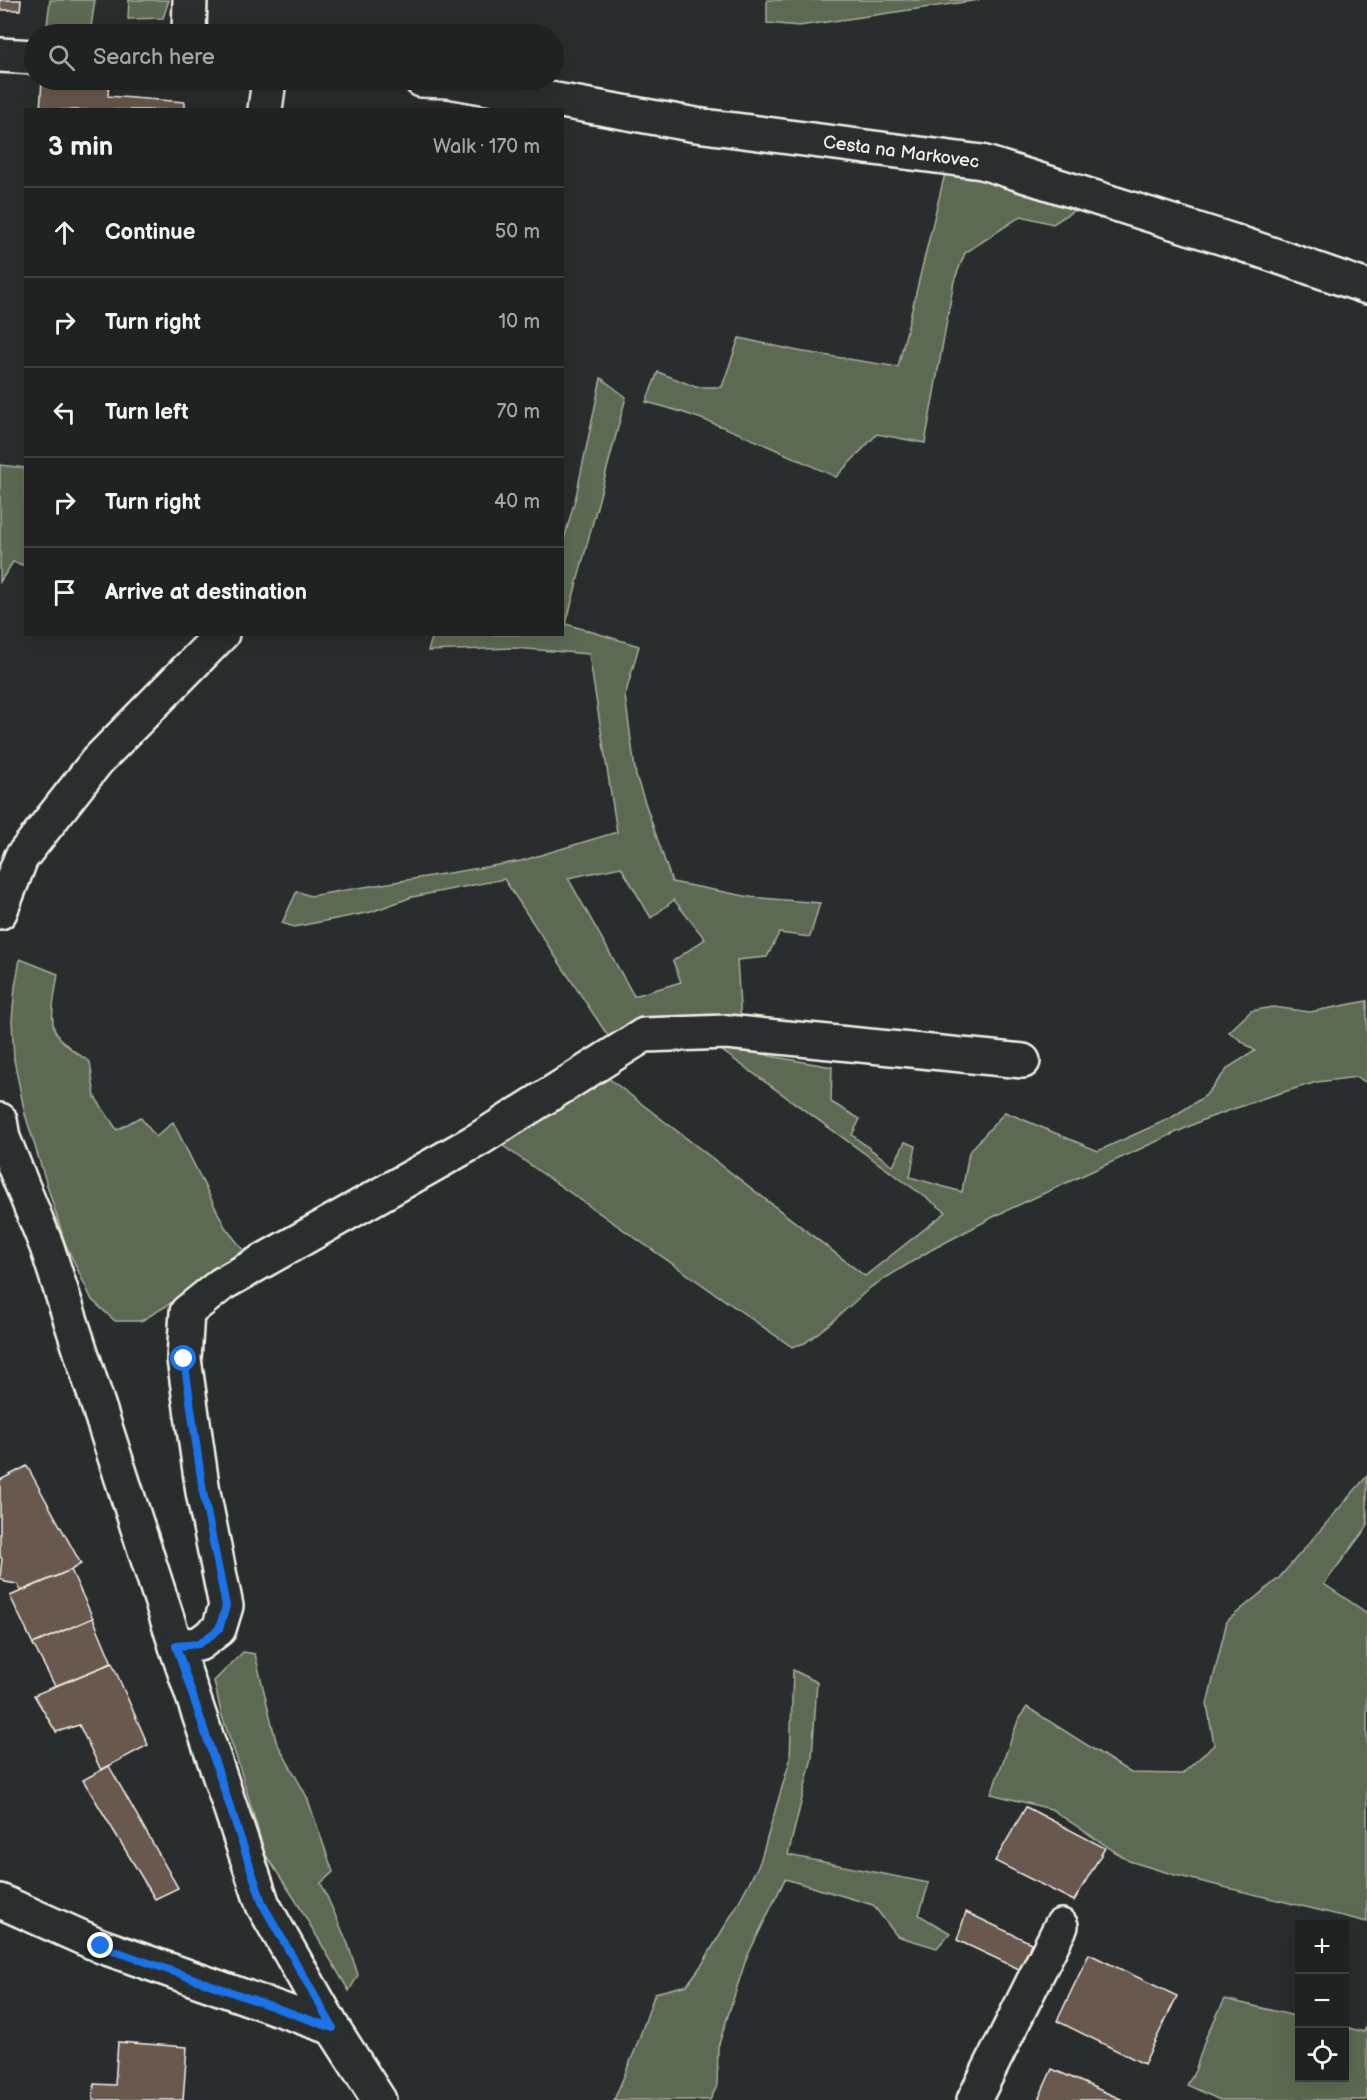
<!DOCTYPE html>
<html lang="en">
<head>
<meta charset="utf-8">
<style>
  :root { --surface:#202222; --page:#282a2a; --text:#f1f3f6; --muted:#a2a4a5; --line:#3d3f40 }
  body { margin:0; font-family:"Balsamiq Sans",sans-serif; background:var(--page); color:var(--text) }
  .controls { position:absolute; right:18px; bottom:18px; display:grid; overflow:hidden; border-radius:0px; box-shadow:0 6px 24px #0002 }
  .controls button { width:54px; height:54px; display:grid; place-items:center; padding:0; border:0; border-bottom:2px solid var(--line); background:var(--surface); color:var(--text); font:30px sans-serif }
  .stop { position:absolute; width:18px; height:18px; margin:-14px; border:4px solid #1a73e8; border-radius:50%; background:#fff }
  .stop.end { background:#1a73e8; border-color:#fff; box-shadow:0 2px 6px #0008 }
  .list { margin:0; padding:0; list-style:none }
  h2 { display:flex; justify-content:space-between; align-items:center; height:78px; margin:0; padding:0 24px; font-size:26px }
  h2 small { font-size:20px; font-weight:400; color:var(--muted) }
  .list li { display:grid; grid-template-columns:39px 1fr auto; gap:18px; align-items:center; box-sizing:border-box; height:90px; padding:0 24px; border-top:2px solid var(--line) }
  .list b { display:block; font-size:22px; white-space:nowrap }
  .list em { font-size:20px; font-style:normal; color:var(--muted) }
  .icon { flex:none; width:33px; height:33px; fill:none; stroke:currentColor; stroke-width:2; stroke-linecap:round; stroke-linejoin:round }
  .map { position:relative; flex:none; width:1367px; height:2100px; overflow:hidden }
  .search { position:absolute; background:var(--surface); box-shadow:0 6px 24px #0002; left:24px; top:24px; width:540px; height:66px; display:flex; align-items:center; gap:15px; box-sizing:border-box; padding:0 21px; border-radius:33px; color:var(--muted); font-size:22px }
  .panel { position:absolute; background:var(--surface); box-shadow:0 6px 24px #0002; left:24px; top:108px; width:540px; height:528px; border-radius:0px }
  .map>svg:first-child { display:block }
  .green { fill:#5d6b53; stroke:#a8ae9e; stroke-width:1.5; fill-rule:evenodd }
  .building { fill:#67594e; stroke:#f4f1e8; stroke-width:1.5 }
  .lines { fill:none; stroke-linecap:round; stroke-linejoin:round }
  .minor-casing { stroke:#f4f1e8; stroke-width:38 }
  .minor { stroke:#2a2d2e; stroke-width:33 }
  .route { stroke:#1a73e8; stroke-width:8 }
  .labels { text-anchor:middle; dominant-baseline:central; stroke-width:5; stroke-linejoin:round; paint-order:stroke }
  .street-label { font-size:18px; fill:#f4f1e8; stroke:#2a2d2e }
</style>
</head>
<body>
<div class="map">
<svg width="1367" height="2100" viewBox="0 0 1367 2100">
  <rect width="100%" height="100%" fill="#2a2d2e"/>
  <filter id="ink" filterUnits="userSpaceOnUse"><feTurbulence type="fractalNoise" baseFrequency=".0167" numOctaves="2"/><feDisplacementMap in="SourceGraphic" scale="12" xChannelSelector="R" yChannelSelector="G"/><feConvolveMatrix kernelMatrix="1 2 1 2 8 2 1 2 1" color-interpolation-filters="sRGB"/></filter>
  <g filter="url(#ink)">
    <g class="green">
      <path d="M50,0h45l-5,34h-44z"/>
      <path d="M129,0h40l-6,18 -35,1z"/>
      <path d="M767,0h212l-180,26 -32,-3z"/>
      <path d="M947,165l148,32 -42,27 -32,-8 -56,37 -11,28 -29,162 -48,-9 -41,43c-62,-28 -124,-59 -190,-75l12,-30 38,15h26l17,-49 59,13 100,16z"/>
      <path d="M601,378l25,19 -60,227 73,22 -14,50 11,80 36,106 78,15 70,6 -10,34 -31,-4 -12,24 -30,3 4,63 -48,-6 -23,2 -58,23 -108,-163 -92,18 -41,15 -77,15 -12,-4 15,-32 13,5 211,-35 96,-29 -28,-178 -75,-6 -86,3 5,-16 129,-1 1,-91 13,-47zM621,867l30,51 23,-18 31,39 -32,22 8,21 -47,14 -66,-118z"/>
      <path d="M0,465l25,3 1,98 -13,-4 -13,20z"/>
      <path d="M20,959l38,15c-2,15 -9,43 -3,57 7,13 23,23 35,31l5,35 22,33 23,-13 16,20 17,-15 52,105 24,30 -108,64h-26l-23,-21 -27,-57 -40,-129 -11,-54 -2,-40 3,-33z"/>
      <path d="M1367,1001v82l-10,-6 -40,5 -53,16 -61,22 -204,94 -68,36 -60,37 -38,34 -28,22 -13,4 -289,-201 90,-68 10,-4 262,202 81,-64 -239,-172 26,2 37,14 62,11 -1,35 29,17 -8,16 41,31 12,-24 11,4 -6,31 52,15 7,-40 36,-40 93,39 73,-33 34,-22 24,-29 26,-16 -26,-19 22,-21 22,-4 37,5z"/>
      <path d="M1367,1476v51l-43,57 43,29v309l-192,-47 -46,-14 -78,-52 -60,-15 28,-76 8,-11 104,66 51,1 32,-29 -7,-41 20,-83 52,-43z"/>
      <path d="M243,1652l12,2 21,87 31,56 26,75 -12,11 27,61 10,31 -9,16 -53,-90 -31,-47 -27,-92 -17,-49 -7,-32z"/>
      <path d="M793,1670l24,12 -5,76 -24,97 141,28 -10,32 31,18 -13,15 -40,-12 -24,-31 -88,-26 -39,80 -28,88 -1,39 -7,14h-96l21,-50 20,-57 32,-8 16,-22 32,-54 25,-47 30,-102z"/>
      <path d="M1225,1999l74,18 1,61h44l1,-51 19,5 3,-10v78h-147l-33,-15 8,-14 11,-34z"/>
    </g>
    <g class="building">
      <path d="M0,0h21l-1,10h-20z"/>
      <path d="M42,80h67l-1,16 77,6v8h-145z"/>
      <path d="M27,1466l54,98 -10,6 -50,21 -4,-7 -12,-2 -5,-5 2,-18 -2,-3v-76z"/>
      <path d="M71,1570l22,48 -60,26 -23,-48z"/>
      <path d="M93,1618l19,45 -57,23 -22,-42z"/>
      <path d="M112,1663l36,82 -47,25 -22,-45 -23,7 -22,-37z"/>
      <path d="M109,1766l69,122 -23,11 -72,-119z"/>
      <path d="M1026,1807l79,41 -31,53 -79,-40z"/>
      <path d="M966,1912l65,31 -10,27 -64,-30z"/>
      <path d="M1089,1954l88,42 -33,68 -87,-43z"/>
      <path d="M118,2042l69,5 -4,53h-90l1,-16 21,1z"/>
      <path d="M1052,2069l71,31h-85z"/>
    </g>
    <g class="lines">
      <g class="minor-casing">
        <g id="minor">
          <path d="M189,34l1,-34"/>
          <path d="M0,55l34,2"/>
          <path id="s1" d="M421,80l28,1 247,44 286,37 251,79 134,46"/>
          <path d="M265,110l4,-30"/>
          <path d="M0,912l21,-54 76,-97 125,-127"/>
          <path d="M0,1120l3,18 44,109 129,399 87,259 70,123 46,72"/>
          <path d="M176,1646l23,-2 20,-15 7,-23 -23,-114 -19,-133 3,-47 35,-28 257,-145 165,-104 83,-3 296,29"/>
          <path d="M0,1901l101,45 232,82"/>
          <path d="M974,2100l87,-174"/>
        </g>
      </g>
      <use href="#minor" class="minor"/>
    </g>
  </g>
  <g class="lines" filter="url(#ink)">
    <path class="route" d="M101,1946l232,82 -70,-123 -87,-259 23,-2 20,-15 7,-23 -23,-114 -19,-133"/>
  </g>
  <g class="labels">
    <g class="street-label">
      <text stroke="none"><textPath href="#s1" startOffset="486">Cesta na Markovec</textPath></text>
    </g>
  </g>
</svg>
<div class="controls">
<button>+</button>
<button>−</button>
<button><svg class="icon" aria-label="locate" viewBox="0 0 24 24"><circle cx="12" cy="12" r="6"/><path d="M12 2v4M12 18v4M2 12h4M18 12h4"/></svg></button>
</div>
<div class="stop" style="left:184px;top:1359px"></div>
<div class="stop end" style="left:101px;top:1946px"></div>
<div class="search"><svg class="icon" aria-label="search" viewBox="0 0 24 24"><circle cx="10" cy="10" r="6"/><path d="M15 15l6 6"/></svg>Search here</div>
<section class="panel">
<h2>3 min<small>Walk · 170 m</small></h2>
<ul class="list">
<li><svg class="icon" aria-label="ahead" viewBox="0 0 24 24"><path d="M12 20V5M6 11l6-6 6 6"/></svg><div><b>Continue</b></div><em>50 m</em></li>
<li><svg class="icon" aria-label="right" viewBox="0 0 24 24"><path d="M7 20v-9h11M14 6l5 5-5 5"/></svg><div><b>Turn right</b></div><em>10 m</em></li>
<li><svg class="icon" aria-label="left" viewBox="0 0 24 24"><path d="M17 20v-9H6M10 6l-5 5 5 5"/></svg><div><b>Turn left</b></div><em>70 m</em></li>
<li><svg class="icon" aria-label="right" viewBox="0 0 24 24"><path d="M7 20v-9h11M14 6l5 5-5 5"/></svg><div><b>Turn right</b></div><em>40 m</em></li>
<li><svg class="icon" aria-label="arrive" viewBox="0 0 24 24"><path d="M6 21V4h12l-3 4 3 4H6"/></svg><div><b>Arrive at destination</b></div></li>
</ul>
</section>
</div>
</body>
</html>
